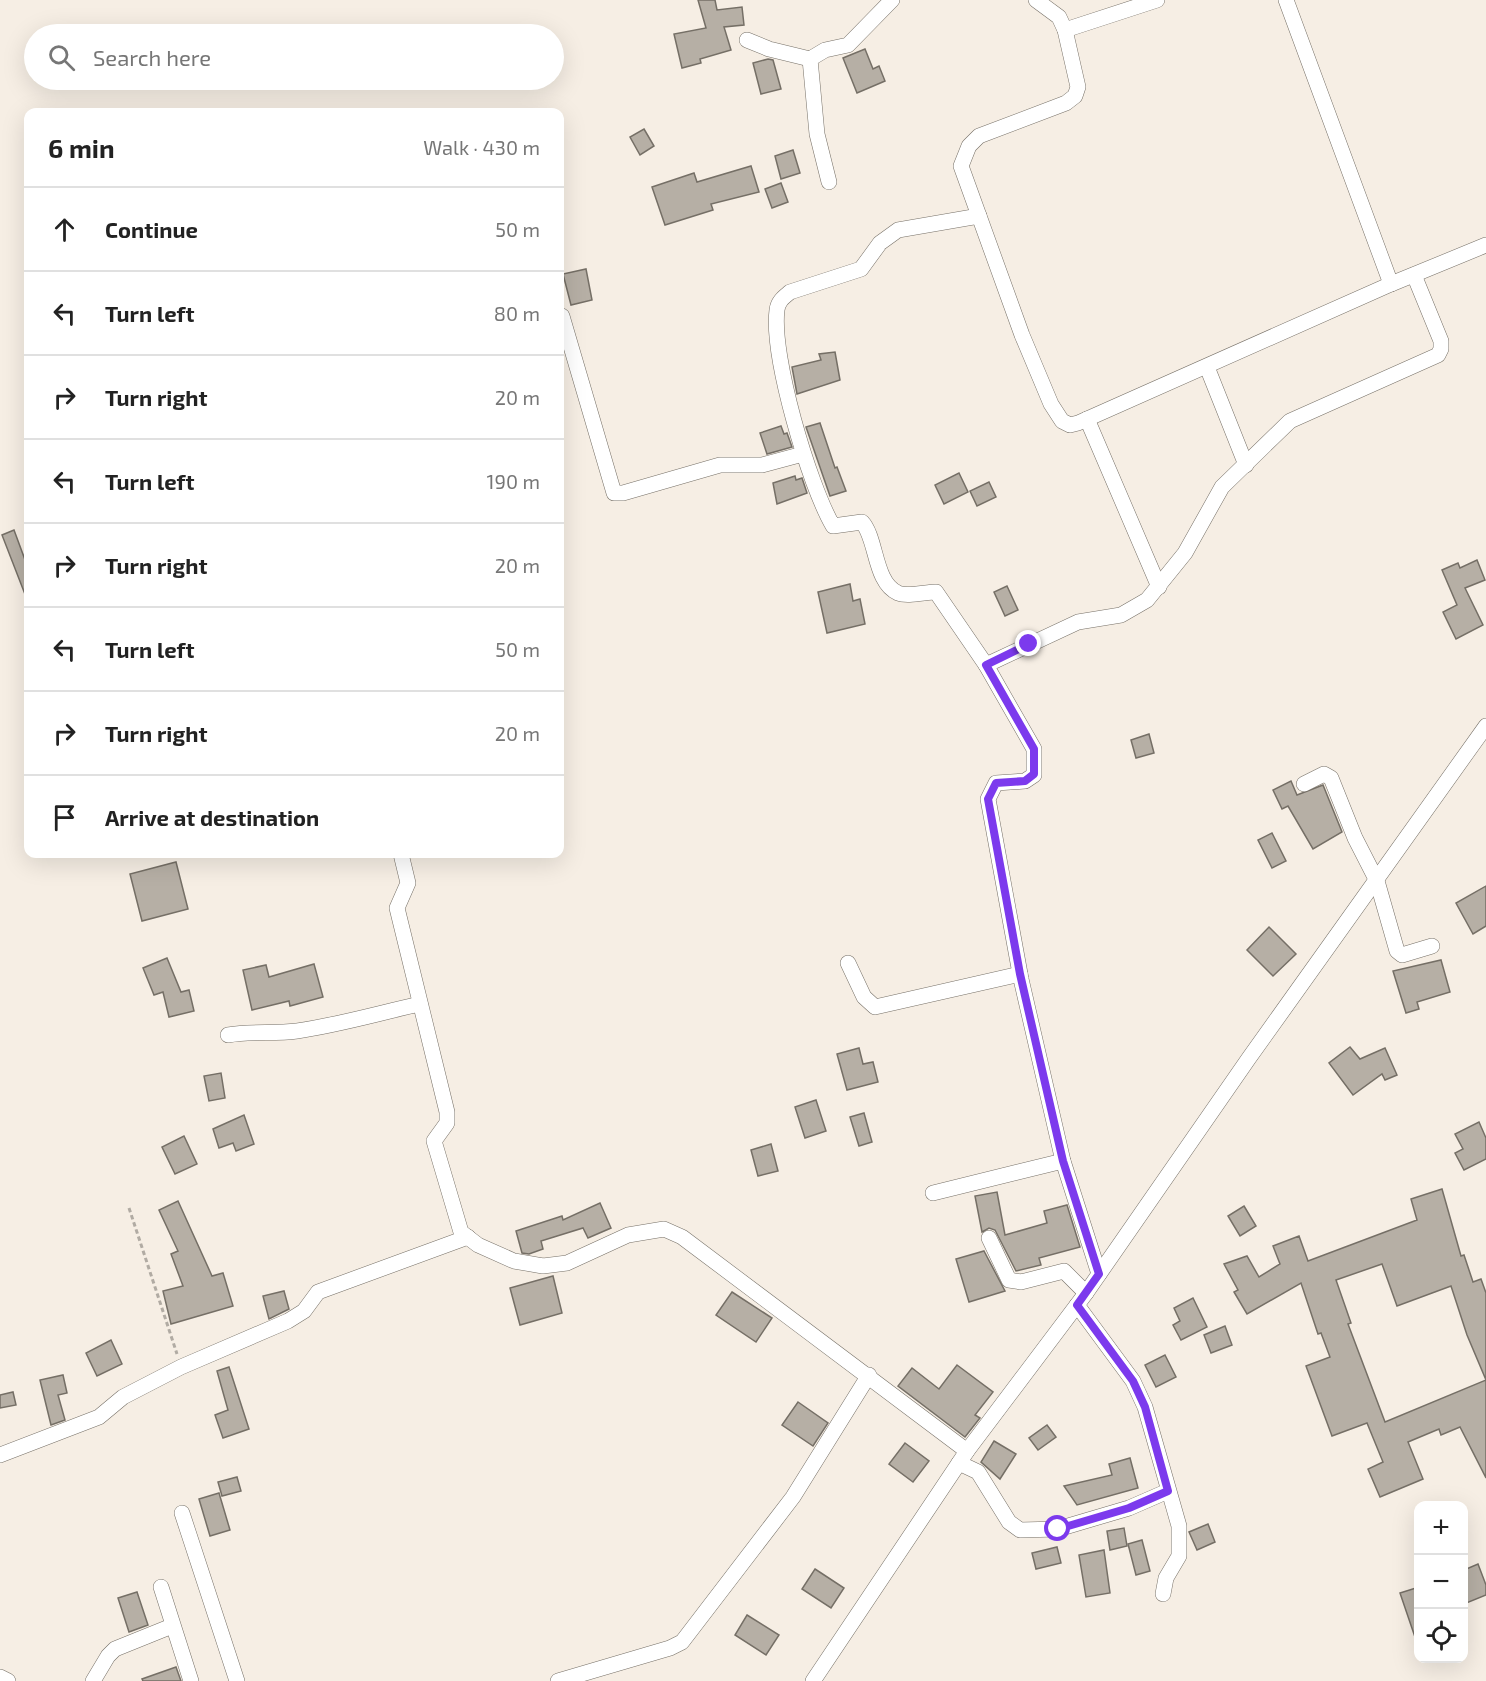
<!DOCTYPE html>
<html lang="en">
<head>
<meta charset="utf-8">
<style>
  :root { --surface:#fff; --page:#f2f2f2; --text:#222; --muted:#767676; --line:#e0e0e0 }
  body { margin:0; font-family:"Exo 2",sans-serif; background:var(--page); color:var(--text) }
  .controls { position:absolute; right:18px; bottom:18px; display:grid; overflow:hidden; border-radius:12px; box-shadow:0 6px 24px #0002 }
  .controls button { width:54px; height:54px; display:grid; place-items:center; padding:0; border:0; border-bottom:2px solid var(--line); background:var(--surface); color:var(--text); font:30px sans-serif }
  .stop { position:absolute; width:18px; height:18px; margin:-14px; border:4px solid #7c3aed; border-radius:50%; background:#fff }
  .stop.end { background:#7c3aed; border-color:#fff; box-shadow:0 2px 6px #0008 }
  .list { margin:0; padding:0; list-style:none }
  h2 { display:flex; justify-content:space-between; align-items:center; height:78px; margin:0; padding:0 24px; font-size:26px }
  h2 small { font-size:20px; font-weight:400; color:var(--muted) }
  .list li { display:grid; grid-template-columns:39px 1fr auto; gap:18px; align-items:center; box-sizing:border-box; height:84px; padding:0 24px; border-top:2px solid var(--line) }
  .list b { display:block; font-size:22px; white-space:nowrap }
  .list em { font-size:20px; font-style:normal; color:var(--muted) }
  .icon { flex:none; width:33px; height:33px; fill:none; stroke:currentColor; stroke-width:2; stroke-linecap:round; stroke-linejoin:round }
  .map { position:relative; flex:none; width:1486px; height:1681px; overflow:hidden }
  .search { position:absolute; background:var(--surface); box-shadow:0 6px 24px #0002; left:24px; top:24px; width:540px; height:66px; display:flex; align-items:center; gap:15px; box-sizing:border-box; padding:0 21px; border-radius:33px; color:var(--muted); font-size:22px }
  .panel { position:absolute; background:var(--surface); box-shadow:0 6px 24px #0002; left:24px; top:108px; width:540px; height:750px; border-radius:12px }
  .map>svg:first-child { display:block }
  .building { fill:#b6afa5; stroke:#756f66; stroke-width:1.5 }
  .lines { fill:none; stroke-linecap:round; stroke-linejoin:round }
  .minor-casing { stroke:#767067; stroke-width:16 }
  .path { stroke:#b1aba3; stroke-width:3; stroke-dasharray:4.5 3; stroke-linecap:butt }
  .minor { stroke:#fff; stroke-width:15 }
  .route { stroke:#7c3aed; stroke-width:8 }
</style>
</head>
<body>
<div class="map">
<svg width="1486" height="1681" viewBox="0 0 1486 1681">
  <rect width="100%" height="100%" fill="#f6eee4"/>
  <g class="building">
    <path d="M698,0h17l2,10 25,-3 2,18 -20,2 7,23 -31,9 1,4 -19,5 -8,-34 32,-6z"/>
    <path d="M865,49l8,20 6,-3 6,15 -28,12 -14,-35z"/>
    <path d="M768,59l5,1 8,29 -20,5 -8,-31z"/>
    <path d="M644,129l10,17 -14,9 -10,-18z"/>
    <path d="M793,150l7,23 -19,6 -6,-23z"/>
    <path d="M751,166l8,26 -48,12 2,6 -48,15 -13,-38 42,-14 3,9z"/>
    <path d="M781,183l7,19 -16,6 -7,-19z"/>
    <path d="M586,269l6,31 -21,5 -8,-31z"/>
    <path d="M835,352l5,28 -43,14 -5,-27 29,-7 -2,-6z"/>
    <path d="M820,423l15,45 2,-1 9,24 -16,5 -24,-69z"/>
    <path d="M781,426l3,8 3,-1 5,14 -25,7 -7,-21z"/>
    <path d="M959,473l9,19 -24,12 -9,-19z"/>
    <path d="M795,476l1,4 6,-2 5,15 -30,11 -4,-21z"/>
    <path d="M989,482l7,15 -19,9 -7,-15z"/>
    <path d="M14,530l14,38v34l-26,-67z"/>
    <path d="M1477,560l8,20 -20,8 18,37 -27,14 -13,-27 14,-7 -15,-35 16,-7 2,5z"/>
    <path d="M850,584l3,17 7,-2 5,25 -38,9 -9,-41z"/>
    <path d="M1007,586l11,24 -13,6 -11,-24z"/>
    <path d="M1149,734l5,19 -18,5 -5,-18z"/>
    <path d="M1291,781l6,14 26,-10 19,47 -29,17 -25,-43 -6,3 -9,-19z"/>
    <path d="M1272,833l14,28 -14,7 -14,-28z"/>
    <path d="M176,862l12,47 -46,12 -12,-47z"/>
    <path d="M1486,886v40l-13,8 -17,-31z"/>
    <path d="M1269,927l27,27 -23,22 -26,-26z"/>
    <path d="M167,958l14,34 8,-2 5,21 -25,6 -6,-25 -9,3 -11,-27z"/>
    <path d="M1441,960l9,32 -33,10 2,7 -13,4 -13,-42z"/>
    <path d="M314,964l9,33 -33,9 -1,-5 -37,9 -9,-40 23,-5 3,12z"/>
    <path d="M1350,1047l10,12 25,-11 12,27 -12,5 -3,-6 -29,21 -24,-32z"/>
    <path d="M859,1048l4,16 10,-2 5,20 -31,8 -10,-36z"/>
    <path d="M221,1073l4,25 -16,3 -5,-25z"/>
    <path d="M816,1100l10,31 -21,7 -10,-31z"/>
    <path d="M864,1113l8,29 -13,4 -9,-29z"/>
    <path d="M244,1115l10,29 -18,7 -3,-8 -14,5 -6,-19z"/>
    <path d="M1479,1122l7,16v21l-22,11 -9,-17 8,-4 -8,-15z"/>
    <path d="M184,1136l13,28 -22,10 -13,-27z"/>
    <path d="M771,1144l7,27 -20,5 -7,-26z"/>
    <path d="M1442,1189l19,67 3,-1 9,27 8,-3 5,14v87l-19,-45 -16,-49 -54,20 -15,-42 -46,16 15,43 -3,1 37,98 101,-42v98l-26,-51 -19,8 -2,-6 -31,13 15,37 -43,18 -12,-28 15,-7 -16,-39 -35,13 -26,-70 24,-9 -9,-24 -3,1 -17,-51 -54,31 -13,-22 4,-2 -14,-26 23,-8 12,21 21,-13 -7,-18 26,-10 9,25 109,-41 -6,-21z"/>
    <path d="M997,1192l8,43 42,-12 -3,-12 23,-6 13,42 -41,11 2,7 -25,6 -21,-41 -6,-2 -7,4 -7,-36z"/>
    <path d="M178,1201l34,75 11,-3 10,33 -62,18 -8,-33 20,-5 -12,-32 7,-3 -19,-41z"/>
    <path d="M600,1203l11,25 -23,10 -5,-10 -42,13 2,8 -14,5 -7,-1 -6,-22 46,-15 1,4z"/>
    <path d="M1244,1206l12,20 -16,10 -12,-20z"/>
    <path d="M984,1251l21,40 -36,11 -13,-43z"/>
    <path d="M553,1276l9,37 -42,12 -10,-37z"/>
    <path d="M284,1291l5,18 -20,10 -6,-23z"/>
    <path d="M732,1292l40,26 -16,24 -40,-27z"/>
    <path d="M1193,1298l14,29 -26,13 -8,-15 7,-4 -6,-13z"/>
    <path d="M1225,1326l7,19 -21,8 -7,-18z"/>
    <path d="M111,1340l11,24 -25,12 -11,-23z"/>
    <path d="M1165,1355l11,22 -20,10 -11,-22z"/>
    <path d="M957,1365l36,27 -18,23 5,3 -15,19 -67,-51 14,-18 27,21z"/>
    <path d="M229,1367l20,62 -26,9 -8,-23 13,-5 -11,-39z"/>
    <path d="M63,1375l4,18 -9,2 7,25 -14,5 -11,-45z"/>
    <path d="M13,1392l3,13 -16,3v-13z"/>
    <path d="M798,1402l30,21 -15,23 -31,-21z"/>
    <path d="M1047,1425l9,12 -18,13 -9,-12z"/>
    <path d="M994,1441l22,13 -16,25 -19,-17z"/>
    <path d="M905,1443l24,18 -16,21 -24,-18z"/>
    <path d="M1130,1458l8,30 -61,17 -13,-19 48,-11 -3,-11z"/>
    <path d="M237,1477l4,14 -19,5 -4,-14z"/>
    <path d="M219,1493l11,37 -20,6 -11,-37z"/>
    <path d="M1208,1524l7,18 -18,8 -8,-18z"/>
    <path d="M1124,1528l3,18 -17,4 -3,-19z"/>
    <path d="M1142,1540l8,31 -14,4 -8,-31z"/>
    <path d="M1057,1547l4,16 -25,6 -4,-16z"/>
    <path d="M1104,1550l6,43 -24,4 -7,-42z"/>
    <path d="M1478,1564l8,21v10l-22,9v-34z"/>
    <path d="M815,1569l29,19 -13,20 -29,-19z"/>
    <path d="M1419,1587v53h-3l-16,-47z"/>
    <path d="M137,1592l11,33 -19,7 -11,-34z"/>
    <path d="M747,1615l32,20 -13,20 -31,-20z"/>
    <path d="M176,1667l5,14h-38l-1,-2z"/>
  </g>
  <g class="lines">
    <g class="minor-casing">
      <g id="minor">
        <path d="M1036,0l23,17 6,13 13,57 -3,9 -9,7 -87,33 -10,10 -8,20 61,169 29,69 11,17 8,4 8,-2 313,-139 95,-39"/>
        <path d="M1286,0l105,284"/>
        <path d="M1065,30l92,-30"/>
        <path d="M747,40l22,9 41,10"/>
        <path d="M829,182l-12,-48 -7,-75 15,-9 23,-5 44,-45"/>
        <path d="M979,216l-81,14 -18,13 -19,26 -71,23c-6,5 -12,9 -13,18 -6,46 32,175 56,216l29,-4c15,16 12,61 36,71 9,4 28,-1 38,-1l50,73 92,-43 43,-7 26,-15 38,-47 37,-66 68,-66 148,-66 3,-6v-8l-27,-66"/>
        <path d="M562,316l52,177h9l97,-28h42l41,-11"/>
        <path d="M1207,367l39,98"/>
        <path d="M1087,419l72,168"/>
        <path d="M986,665l48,84v26l-9,6 -29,2 -8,16 33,180 42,182 36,113"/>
        <path d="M1304,784l20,-10 7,4 24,60 22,43 20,70 5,4 30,-9"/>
        <path d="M401,854l7,29 -11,25 50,204v11l-13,18 27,91 17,13 36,16 29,5 24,-3 61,-28 36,-6 18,8 285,214"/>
        <path d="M848,963l16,34 11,10 145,-33"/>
        <path d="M228,1035c24,-4 46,-1 69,-4 41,-6 82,-18 123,-27"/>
        <path d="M933,1193l130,-32"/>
        <path d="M989,1238l20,42 12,2 43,-11 22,22"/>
        <path d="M1077,1305l56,76 12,26 34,119v30l-13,22 -3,16"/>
        <path d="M0,1455l99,-38 24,-20 58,-30 107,-46 16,-10 14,-19 150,-55"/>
        <path d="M959,1463l19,9 31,50 11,8 38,-1 71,-21 39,-17"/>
        <path d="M182,1513l55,168"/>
        <path d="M161,1587l30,94"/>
        <path d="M0,1677l8,4"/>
        <path d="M93,1681l15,-25 7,-7 57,-23"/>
        <path d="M558,1681l112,-33 12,-6 111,-145 76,-122"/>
        <path d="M813,1681l154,-230 119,-158 163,-235 237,-332"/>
      </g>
    </g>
    <path class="path" d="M129,1208l48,146"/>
    <use href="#minor" class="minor"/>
  </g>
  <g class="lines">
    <path class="route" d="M1029,644l-43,21 48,84v25l-9,7 -29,2 -8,16 32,175 43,187 36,113 -22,31 56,76 12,26 23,84 -39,17 -71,21"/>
  </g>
</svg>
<div class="controls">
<button>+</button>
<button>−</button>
<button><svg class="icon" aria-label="locate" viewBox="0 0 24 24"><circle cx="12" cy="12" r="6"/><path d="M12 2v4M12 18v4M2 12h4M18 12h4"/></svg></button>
</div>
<div class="stop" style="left:1058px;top:1529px"></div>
<div class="stop end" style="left:1029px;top:644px"></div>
<div class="search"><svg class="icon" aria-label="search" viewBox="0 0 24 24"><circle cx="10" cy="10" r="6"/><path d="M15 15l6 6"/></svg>Search here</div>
<section class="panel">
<h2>6 min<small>Walk · 430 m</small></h2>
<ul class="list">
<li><svg class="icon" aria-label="ahead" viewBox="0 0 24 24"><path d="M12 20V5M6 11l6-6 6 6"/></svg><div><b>Continue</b></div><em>50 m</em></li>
<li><svg class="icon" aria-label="left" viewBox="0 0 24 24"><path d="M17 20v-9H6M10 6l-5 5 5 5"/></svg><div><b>Turn left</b></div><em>80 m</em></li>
<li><svg class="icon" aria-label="right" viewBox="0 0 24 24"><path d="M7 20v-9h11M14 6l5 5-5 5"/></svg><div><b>Turn right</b></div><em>20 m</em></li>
<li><svg class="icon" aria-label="left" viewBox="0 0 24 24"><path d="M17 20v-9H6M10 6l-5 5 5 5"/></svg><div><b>Turn left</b></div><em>190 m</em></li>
<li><svg class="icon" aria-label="right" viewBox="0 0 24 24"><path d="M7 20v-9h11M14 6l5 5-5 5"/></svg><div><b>Turn right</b></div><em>20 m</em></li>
<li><svg class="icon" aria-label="left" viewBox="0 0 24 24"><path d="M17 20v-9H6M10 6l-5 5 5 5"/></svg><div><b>Turn left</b></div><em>50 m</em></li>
<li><svg class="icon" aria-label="right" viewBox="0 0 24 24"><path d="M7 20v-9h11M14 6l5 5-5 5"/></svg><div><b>Turn right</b></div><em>20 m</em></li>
<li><svg class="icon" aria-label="arrive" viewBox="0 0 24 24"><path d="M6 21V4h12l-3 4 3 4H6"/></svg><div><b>Arrive at destination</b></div></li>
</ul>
</section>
</div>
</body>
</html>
